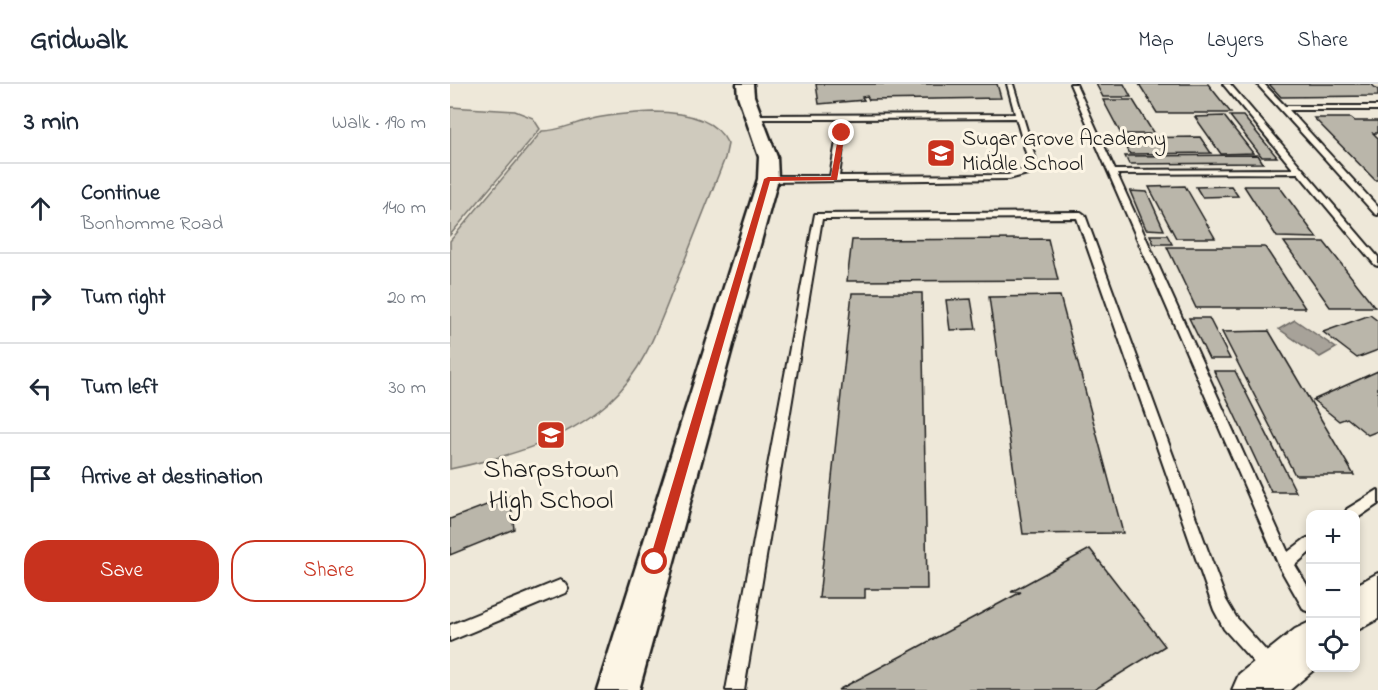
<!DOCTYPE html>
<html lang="en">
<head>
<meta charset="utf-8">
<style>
  :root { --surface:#fff; --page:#f2f2f3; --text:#1f2937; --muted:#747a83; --line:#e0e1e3; --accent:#c8321e }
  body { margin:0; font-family:"Indie Flower",sans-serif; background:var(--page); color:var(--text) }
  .controls { position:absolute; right:18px; bottom:18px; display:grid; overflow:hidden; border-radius:12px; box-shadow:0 3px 9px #0003 }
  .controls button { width:54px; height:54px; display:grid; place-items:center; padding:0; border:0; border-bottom:2px solid var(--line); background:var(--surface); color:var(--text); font:30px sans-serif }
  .stop { position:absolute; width:18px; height:18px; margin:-14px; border:4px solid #c8321e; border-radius:50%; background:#fff }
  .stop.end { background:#c8321e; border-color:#fff; box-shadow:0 2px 6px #0008 }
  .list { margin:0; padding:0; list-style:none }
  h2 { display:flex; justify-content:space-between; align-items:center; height:78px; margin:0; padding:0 24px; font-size:26px }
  h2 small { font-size:20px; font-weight:400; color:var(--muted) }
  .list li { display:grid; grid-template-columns:39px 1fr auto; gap:18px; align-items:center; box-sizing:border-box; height:90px; padding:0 24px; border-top:2px solid var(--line) }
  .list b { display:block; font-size:22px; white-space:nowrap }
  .list p { margin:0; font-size:20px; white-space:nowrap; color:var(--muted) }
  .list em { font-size:20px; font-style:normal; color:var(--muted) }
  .actions { display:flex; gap:12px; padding:18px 24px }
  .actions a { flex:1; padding:14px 0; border:2px solid var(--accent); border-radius:24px; text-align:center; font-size:21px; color:var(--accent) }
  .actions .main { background:var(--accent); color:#fff }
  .icon { flex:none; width:33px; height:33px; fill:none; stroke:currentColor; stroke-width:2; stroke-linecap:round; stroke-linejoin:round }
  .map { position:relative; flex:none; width:928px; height:606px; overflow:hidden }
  header { display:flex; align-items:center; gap:36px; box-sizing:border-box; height:84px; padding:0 30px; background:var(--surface); border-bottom:2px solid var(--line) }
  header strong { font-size:28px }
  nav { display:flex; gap:33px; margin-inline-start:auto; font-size:21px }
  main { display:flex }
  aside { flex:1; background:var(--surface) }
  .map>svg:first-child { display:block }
  .green { fill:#cfcabd; stroke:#76736c; stroke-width:1.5 }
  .water { fill:#a7a299; stroke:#6f6c67; stroke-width:1.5 }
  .building { fill:#bab6aa; stroke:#1c1c1c; stroke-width:1.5 }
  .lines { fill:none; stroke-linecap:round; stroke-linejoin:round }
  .service-casing { stroke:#1c1c1c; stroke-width:4 }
  .tertiary-casing { stroke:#1c1c1c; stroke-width:5 }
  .secondary-casing { stroke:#1c1c1c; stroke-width:4 }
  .service { fill:#fcf5e5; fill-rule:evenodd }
  .tertiary { fill:#fcf5e5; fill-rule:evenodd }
  .secondary { fill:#fcf5e5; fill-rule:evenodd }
  .route { fill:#c8321e }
  .labels { text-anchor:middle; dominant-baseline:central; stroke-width:6; stroke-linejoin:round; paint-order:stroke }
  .far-poi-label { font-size:22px; fill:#1c1c1c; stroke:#fcf5e5; text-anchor:start }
  .poi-label { font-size:27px; fill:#1c1c1c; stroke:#fcf5e5 }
</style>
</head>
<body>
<header>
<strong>Gridwalk</strong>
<nav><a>Map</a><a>Layers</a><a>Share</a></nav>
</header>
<main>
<aside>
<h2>3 min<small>Walk · 190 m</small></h2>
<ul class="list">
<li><svg class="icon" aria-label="ahead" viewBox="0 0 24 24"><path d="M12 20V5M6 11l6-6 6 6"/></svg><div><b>Continue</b><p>Bonhomme Road</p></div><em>140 m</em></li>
<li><svg class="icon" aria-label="right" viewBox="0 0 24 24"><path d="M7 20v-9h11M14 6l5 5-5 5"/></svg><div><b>Turn right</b></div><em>20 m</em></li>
<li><svg class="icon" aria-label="left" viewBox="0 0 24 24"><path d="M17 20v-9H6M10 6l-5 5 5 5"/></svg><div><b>Turn left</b></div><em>30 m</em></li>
<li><svg class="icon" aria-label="arrive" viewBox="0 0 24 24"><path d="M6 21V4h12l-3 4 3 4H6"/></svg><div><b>Arrive at destination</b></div></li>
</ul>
<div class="actions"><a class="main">Save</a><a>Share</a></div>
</aside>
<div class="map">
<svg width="928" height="606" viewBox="0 0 928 606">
  <rect width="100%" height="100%" fill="#eee8d9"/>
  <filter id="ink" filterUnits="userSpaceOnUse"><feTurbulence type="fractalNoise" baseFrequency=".0167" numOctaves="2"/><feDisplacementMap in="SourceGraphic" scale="12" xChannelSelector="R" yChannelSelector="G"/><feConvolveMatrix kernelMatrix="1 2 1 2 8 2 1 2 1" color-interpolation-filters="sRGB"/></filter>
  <g filter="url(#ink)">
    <g class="green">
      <path d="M0,23l65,4 18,7 7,11 -90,106z"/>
      <path d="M203,28c26,0 62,4 75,32l-3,14c-15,38 -30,76 -45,114 -19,47 -33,96 -72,131 -45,39 -101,54 -158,66v-228l92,-110c18,0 32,-8 50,-12 20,-5 40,-6 61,-7z"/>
    </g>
    <path class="water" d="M845,236l41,28 -16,9 -41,-28z"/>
    <g class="building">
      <path d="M366,0h181l4,14 -132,2 -2,-4 -5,1 2,3 -45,4z"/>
      <path d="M646,0h28l7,13h-28z"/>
      <path d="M689,0h69l23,29h-74z"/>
      <path d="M819,0h102l7,6v6l-97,1z"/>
      <path d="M653,16h30l21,34h-33z"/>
      <path d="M774,32l29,37 -32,1 -26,-37z"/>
      <path d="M780,32h13l34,41h-15z"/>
      <path d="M864,34h37l4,3h23v12h-5l5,5v42h-3z"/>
      <path d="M750,53l11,16 -81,1 -8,-16z"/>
      <path d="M808,71l5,8 -134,1 -4,-8z"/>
      <path d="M735,102l30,52h-39l-27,-51z"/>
      <path d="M781,102l7,10 -36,1 -6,-10z"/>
      <path d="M794,102h35l38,52 -40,-1z"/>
      <path d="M680,107l17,1 17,38 -18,-1z"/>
      <path d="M700,151h17l5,9h-18z"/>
      <path d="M598,155l10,41 -211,1 5,-41z"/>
      <path d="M834,158h40l51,65h-45z"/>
      <path d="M717,163h98l40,61h-109z"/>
      <path d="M402,209h70l5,296h-62v9h-46z"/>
      <path d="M610,212l63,237 -100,1 -34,-237z"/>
      <path d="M521,215l5,30 -26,1 -4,-30z"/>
      <path d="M920,231l8,6v29l-21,8 -34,-26z"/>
      <path d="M739,234h20l21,41h-21z"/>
      <path d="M819,247l85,144h-59l-73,-143z"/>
      <path d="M764,287h21l61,121h-25z"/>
      <path d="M928,287v60l-10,4 -21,-17 -8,3 -26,-21z"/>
      <path d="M60,412l4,33 -64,26v-36z"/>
      <path d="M640,465l75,97 -71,44h-256l183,-98h-10z"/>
    </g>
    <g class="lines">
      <g class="service-casing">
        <g id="service">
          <path d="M557,0h6l23,76 -5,13 -22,6 -241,3 -4,-3 4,-3h62l10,-57h-88v-4l263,-1zM566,34l12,42 -4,9 -16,6 -169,1 8,-57z"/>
          <path d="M620,0h6l39,86 178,-1 -70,-85h7l148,173v9l-3,-1 -77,-92 -181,1 171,378 17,-13 5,-2v15l-15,13 15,25v22l-6,-2 -24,-42z"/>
          <path d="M807,0h7l21,22h93v4h-89l89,97v8l-3,-1z"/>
          <path d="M631,128l4,3 141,385 10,17 40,45 2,6 -2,6 -6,2 -6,-2 -40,-45 -10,-19 -137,-392 -255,1 -78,471h-18l89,-476z"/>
          <path d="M928,406v14l-22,15v-5h-11l2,-5z"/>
          <path d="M110,496l5,3 3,5 -3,5 -115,48v-16z"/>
        </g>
      </g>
      <g class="tertiary-casing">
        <path id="tertiary" d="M287,0h16l1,12 23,61 1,22 -139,511h-42l161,-511 1,-22 -21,-61z"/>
      </g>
      <g class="secondary-casing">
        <g id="secondary">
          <path d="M928,489v46l-22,12v-46z"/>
          <path d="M860,538v46h6l-26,22h-58l7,-16 56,-45z"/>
        </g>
      </g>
      <use href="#service" class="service"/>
      <use href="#tertiary" class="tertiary"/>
      <use href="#secondary" class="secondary"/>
    </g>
  </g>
  <path class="route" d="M389,48l6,1 -8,47 -67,1 -109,381 -2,5h-9l-1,-5 115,-383 4,-2h63z"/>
  <defs>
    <g id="school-square" transform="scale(1.5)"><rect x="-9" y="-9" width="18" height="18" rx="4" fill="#c8321e" stroke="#fcf5e5"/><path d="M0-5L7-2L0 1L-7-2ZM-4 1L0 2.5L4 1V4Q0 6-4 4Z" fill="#fff"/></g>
  </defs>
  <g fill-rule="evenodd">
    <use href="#school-square" x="491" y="69"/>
    <use href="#school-square" x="101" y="351"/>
  </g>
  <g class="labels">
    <g class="far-poi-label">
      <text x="512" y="56">Sugar Grove Academy<tspan x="512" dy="25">Middle School</tspan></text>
    </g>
    <g class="poi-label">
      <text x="101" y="386">Sharpstown<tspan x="101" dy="31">High School</tspan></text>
    </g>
  </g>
</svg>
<div class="controls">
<button>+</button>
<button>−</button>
<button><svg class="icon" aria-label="locate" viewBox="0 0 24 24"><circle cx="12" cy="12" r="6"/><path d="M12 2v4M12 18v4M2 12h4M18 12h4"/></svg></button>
</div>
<div class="stop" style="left:205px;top:478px"></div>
<div class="stop end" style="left:392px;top:49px"></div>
</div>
</main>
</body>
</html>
